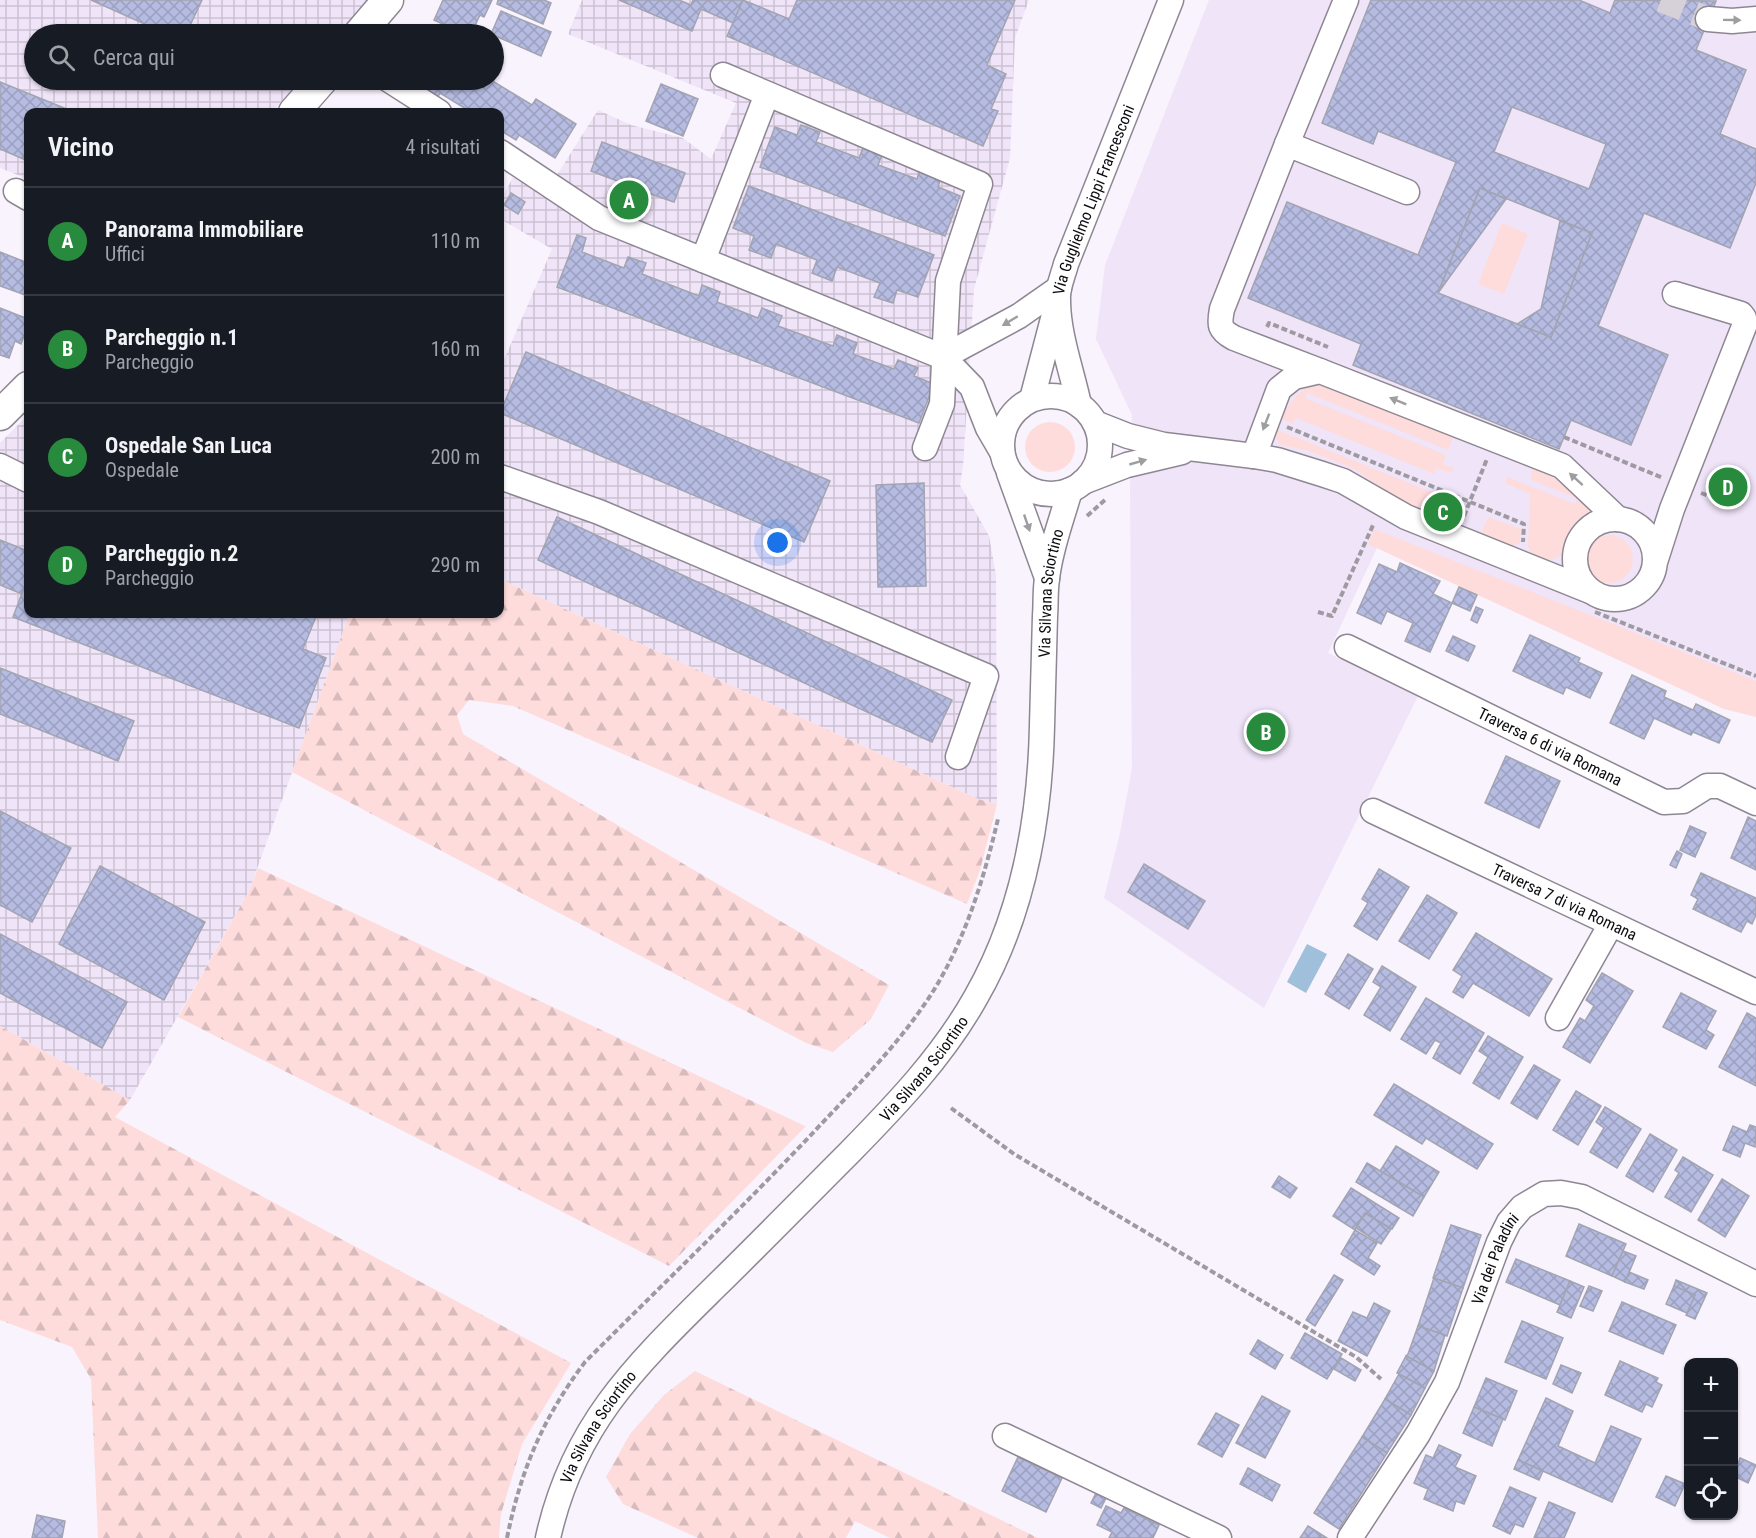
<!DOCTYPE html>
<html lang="it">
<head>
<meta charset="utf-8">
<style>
  :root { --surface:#171b24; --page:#20242c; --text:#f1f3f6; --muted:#9ea1a6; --line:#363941; --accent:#288a3d }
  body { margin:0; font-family:"Roboto Condensed",sans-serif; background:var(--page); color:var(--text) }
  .controls { position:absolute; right:18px; bottom:18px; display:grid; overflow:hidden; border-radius:12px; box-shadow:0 2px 4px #0004 }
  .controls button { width:54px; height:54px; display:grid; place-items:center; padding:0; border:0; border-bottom:2px solid var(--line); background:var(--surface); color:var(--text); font:30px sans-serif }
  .you { position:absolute; left:778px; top:543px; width:21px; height:21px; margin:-15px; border:4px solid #fff; border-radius:50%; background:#1a73e8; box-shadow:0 0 0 9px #1a73e833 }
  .badge { display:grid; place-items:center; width:39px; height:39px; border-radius:50%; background:var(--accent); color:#fff; font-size:20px; font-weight:700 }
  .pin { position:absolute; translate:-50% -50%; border:3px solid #fff; box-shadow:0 2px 6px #0006 }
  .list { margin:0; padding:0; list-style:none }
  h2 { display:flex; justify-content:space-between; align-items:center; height:78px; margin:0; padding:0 24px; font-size:26px }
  h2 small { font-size:20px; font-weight:400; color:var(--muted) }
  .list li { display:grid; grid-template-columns:39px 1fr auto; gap:18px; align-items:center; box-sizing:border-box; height:108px; padding:0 24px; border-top:2px solid var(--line) }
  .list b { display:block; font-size:22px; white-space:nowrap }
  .list p { margin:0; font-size:20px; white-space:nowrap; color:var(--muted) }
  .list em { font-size:20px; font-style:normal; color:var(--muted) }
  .icon { flex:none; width:33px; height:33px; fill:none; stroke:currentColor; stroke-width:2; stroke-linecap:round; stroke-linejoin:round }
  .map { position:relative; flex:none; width:1756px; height:1538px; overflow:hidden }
  .search { position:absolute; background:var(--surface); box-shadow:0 2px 4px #0004; left:24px; top:24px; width:480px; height:66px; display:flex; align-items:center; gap:15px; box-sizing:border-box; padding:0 21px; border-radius:33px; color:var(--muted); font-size:22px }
  .panel { position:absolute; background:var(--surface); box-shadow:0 2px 4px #0004; left:24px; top:108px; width:480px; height:510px; border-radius:12px }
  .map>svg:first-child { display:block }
  .built { fill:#f0e4f8 }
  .industrial { fill:url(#industrial-grid) }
  .grass { fill:#fedcdc }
  .forest { fill:url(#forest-firs) }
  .water { fill:#9fbfdb }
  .building { fill:url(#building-cross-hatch); stroke:#a2a4b1; stroke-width:1.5; fill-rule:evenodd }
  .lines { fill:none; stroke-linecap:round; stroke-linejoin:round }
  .minor-tunnel { stroke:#d6d0d9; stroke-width:24; stroke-dasharray:24 12; stroke-linecap:butt }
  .minor-casing { stroke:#8e8793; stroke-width:27 }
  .major-casing { stroke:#8e8793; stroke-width:33 }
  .path { stroke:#9e9aa2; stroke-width:4; stroke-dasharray:6 3; stroke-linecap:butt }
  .minor { stroke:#fff; stroke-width:24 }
  .major { stroke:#fff; stroke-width:30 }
  .oneway { fill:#9e9d9f }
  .labels { text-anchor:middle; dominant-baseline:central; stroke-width:4.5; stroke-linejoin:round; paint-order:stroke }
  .street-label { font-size:16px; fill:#0d0b0f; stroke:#f9f3fd }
</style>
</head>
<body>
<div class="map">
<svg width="1756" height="1538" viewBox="0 0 1756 1538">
  <defs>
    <pattern id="industrial-grid" width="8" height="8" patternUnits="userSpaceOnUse" patternTransform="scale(1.5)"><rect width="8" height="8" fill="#f0e4f8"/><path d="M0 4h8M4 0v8" fill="none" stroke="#cdc2d3"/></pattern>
    <pattern id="forest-firs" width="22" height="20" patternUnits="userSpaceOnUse" patternTransform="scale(1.5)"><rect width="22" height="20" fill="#fedcdc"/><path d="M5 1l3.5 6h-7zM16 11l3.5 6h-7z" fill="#d8bbbc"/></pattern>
    <pattern id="building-cross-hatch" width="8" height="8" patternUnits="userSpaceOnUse" patternTransform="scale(1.5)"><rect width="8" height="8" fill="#b6bce1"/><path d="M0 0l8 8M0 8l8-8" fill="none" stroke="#9ba0c0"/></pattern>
  </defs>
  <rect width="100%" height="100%" fill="#f9f3fd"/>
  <path class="built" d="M1209,0h547v690l-373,-155 -55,118 90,43 -154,312 -160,-110 16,-65 12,-65 -2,-279 2,-74 -36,-76 9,-74z"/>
  <g class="industrial">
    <path d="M0,0h371l-30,34h-307v46h267l-29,32h-244v67l-28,-11z"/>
    <path d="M582,0h447l-14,38 -5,120 -36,131 -11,178 -3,18 29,51 7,39 1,229 -19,-5 -478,-220v-210l52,-120 -52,-30v-18l26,-47 31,21 41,-65 33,15 52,13 28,21 25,-56 -168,-69z"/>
    <path d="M28,415v199h323l-3,4 -99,273 -119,209 -130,-74v-583z"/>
  </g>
  <g class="grass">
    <path d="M1502,223l26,11 -24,60 -26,-10z"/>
    <path d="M1327,382l129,49 -8,19 -141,-57 -2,5 141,57 -3,9 11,4 -3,5 -15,-5 -2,6 -138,-56 -3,6 -13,-6c15,-21 20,-33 47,-36z"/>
    <circle cx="1050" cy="447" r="25"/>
    <path d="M1278,430l163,66 -8,18 -36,-15 -41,-29 -23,-10 -27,-10 -26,-5 -4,-7z"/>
    <path d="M1532,461l18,7 45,41 -18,17 -15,29 -13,6 -17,-7 -4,-7 2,-53 -25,-11 2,-6 68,27 3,-5 -47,-19z"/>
    <path d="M1488,517l33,12 -1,14 -8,3 -31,-12z"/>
    <path d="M1374,529l382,152v36l-32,-8 -356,-165z"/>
    <circle cx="1609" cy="559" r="24"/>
  </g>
  <g class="forest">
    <path d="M500,579l478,220 19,5 -17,66 -13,34 -454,-198 -44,-6 -12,15 6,19 426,251 -18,34 -38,33 -27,-9 -514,-271 56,-154 3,-4h149z"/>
    <path d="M258,868l547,258h1l-137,140 -491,-249 71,-126z"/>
    <path d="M0,1026l130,74 -15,17 456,246 -49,81 -21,70 -2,24h-401l-7,-159 -19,-32 -72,-27z"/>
    <path d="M695,1371l343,167h-148l-35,-17 -9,17h-148l-75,-34 -17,-27 24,-43 34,-39z"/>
  </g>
  <path class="water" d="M1307,944l20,10 -21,39 -19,-11z"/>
  <g class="building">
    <path d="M91,0h111l-16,34h-19z"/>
    <path d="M443,0h49l-8,17 -4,-2 -9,19h-6l-31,-14z"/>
    <path d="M498,0h46l7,3 -8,21 -46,-20z"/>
    <path d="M619,0h60l12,5 2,-5h50l-10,23 -32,-14 -9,22z"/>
    <path d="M743,0l46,19 8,-19h218l-28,65 19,9 -15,35 7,2 -15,35 -256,-110z"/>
    <path d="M1371,0h208l31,13 5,-13 101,1 -20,49 50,20 -26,64 36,15v34l-26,65 -86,-35 -46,113 70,29 -37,90 -60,-25 -12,29 -206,-84 8,-21 -113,-46 39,-96 131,53 38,-93 -78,-31 -5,13 -51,-21zM1512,107l94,37 -17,45 -95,-37zM1480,188l112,45 -41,104 -113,-44z"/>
    <path d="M501,11l50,21 -10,24 -50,-22z"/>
    <path d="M407,80h84l41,25 4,-6 40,25 -21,34 -36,-23 -3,5 -16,-10v-18h-29l-31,-19 -3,5z"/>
    <path d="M0,82l74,30h-46v49l-28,-12z"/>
    <path d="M661,84l37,15 -15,37 -37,-15z"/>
    <path d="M801,125l19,7 -4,10 43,16 4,-10 19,7 -4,10 39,14 3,-9 21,8 -3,9 22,9 -15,40 -185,-69 15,-40 22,8z"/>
    <path d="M602,142l83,31 -11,29 -29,-10 -5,13 -25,-9 5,-14 -29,-11z"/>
    <path d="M749,186l185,69 -16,42 -21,-7 -4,13 -19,-6 6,-14 -43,-16 -5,14 -20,-8 5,-13 -41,-16 -5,14 -22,-8 5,-14 -21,-8z"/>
    <path d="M1480,188l26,11 -68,94z"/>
    <path d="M511,193l14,9 -7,12 -14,-9z"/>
    <path d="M1560,221l32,12 -41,104 -34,-13 24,-15z"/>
    <path d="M577,235l9,3 -4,14 42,16 4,-11 18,6 -4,11 57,22 3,-11 18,7 -3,10 41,16 4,-10 20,8 -4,10 55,20 4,-11 20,8 -4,11 41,15 4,-9 20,8 -4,8 20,8 -15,39 -362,-136z"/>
    <path d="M0,252l28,11v33l-28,-10z"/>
    <path d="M0,308l28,11v6l-7,19 -6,-3 -6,17 -9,-3z"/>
    <path d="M526,352l304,129 -26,61 -304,-129z"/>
    <path d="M924,483l2,103 -48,1 -2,-102z"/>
    <path d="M557,517l395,183 -20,42 -394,-182z"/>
    <path d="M0,540l28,11v26l-6,17 -22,-9z"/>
    <path d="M1400,563l40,18 -7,13 19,9 -22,49 -25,-11 8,-18 -26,-12 -6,13 -24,-11 22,-49 18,8z"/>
    <path d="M28,577v37h289l-14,35 23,9 -27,70 -286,-111z"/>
    <path d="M1459,587l18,8 -7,16 -18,-8z"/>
    <path d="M1476,607l7,3 -6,13 -6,-3z"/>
    <path d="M1530,635l50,23 -2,4 24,11 -12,25 -24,-11 -3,7 -50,-23z"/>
    <path d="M1453,636l22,10 -7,15 -22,-10z"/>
    <path d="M0,668l134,53 -16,40 -118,-47z"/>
    <path d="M1632,675l34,16 -2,6 29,13 3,-6 34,16 -11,23 -26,-11 -2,3 -37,-17 -10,21 -34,-16z"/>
    <path d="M1506,756l54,25 -21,47 -54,-25z"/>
    <path d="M0,811l71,37 -39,74 -32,-17z"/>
    <path d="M1748,817l8,4v49l-25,-12z"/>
    <path d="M1690,826l16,7 -11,24 -15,-7z"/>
    <path d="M1677,851l5,3 -6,14 -6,-3z"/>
    <path d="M1144,864l61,37 -17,28 -60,-37z"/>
    <path d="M100,866l105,56 -41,78 -105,-56z"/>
    <path d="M1379,869l30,18 -32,53 -23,-14 14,-23 -6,-4z"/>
    <path d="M1701,873l55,25v17l-4,9 -5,-3 -6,11 -48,-23 5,-10 -7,-4z"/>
    <path d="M1427,895l30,18 -28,46 -30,-18z"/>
    <path d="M1476,933l76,46 -23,37 -56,-33 -10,15 -10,-6 9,-16 -9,-6z"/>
    <path d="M0,934l127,68 -25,46 -102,-55z"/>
    <path d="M1348,954l25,15 -24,40 -24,-15z"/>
    <path d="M1382,966l34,21 -26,44 -26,-16 17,-28 -8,-5z"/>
    <path d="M1602,973l31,18 -43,72 -27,-16 17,-29 5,3 9,-15 -8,-6z"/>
    <path d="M1681,993l35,18 -10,19 8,5 -8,14 -43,-22z"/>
    <path d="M1426,998l58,35 -24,41 -27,-16 8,-15 -6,-3 -9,14 -25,-15z"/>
    <path d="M1747,1013l9,5v68l-37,-19z"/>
    <path d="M1488,1036l35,21 -24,42 -26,-16 15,-26 -9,-6z"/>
    <path d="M1534,1065l26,15 -23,39 -26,-16z"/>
    <path d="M1394,1084l99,60 -16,25 -51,-31 -4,6 -48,-29z"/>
    <path d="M1576,1091l25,15 -23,39 -25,-15z"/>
    <path d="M1605,1107l36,22 -24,39 -27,-16 14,-24 -8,-6z"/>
    <path d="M1750,1125l6,2 -1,20 -10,-4 -5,14 -17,-7 10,-24 14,6z"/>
    <path d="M1650,1134l27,16 -24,42 -27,-16z"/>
    <path d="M1396,1146l43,26 -15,25 -44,-26z"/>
    <path d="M1683,1157l30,18 -22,37 -26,-15 14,-24 -4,-3z"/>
    <path d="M1367,1163l57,34 -11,19 -57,-34z"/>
    <path d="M1279,1176l18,12 -7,10 -18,-11z"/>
    <path d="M1722,1179l27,17 -24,41 -27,-17z"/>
    <path d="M1351,1188l48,30 -7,11 -27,-16 -10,17 -22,-14z"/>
    <path d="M1365,1213l26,16 -10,15 -25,-16z"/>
    <path d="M1579,1224l47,20 -14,32 -46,-20z"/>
    <path d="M1451,1225l30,10 -18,53 -30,-10z"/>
    <path d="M1355,1230l22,13 -9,15 12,8 -6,9 -33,-21z"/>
    <path d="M1623,1251l13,5 -11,26 -13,-6z"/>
    <path d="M1516,1259l54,22 -10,24 -54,-23z"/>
    <path d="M1629,1272l19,8 -4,9 -19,-7z"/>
    <path d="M1334,1275l9,5 -28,46 -9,-6z"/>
    <path d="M1434,1278l29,10 -16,48 -29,-10z"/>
    <path d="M1676,1280l31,13 -12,26 -9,-4 9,-20 -21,-9z"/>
    <path d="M1570,1281l14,6 -13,31 -14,-6z"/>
    <path d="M1589,1286l13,5 -9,20 -13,-5z"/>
    <path d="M1674,1286l21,9 -8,18 -21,-9z"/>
    <path d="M1622,1302l54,23 -13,29 -54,-23z"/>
    <path d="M1374,1303l16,8 -23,45 -29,-15 15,-29 14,6z"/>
    <path d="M1522,1321l41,17 -17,41 -41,-17z"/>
    <path d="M1418,1326l27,9 -11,36 -28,-15 2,-2z"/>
    <path d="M1305,1333l37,21 -15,25 -36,-21z"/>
    <path d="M1258,1340l25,15 -8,14 -25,-15z"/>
    <path d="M1406,1356l28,15 -9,17 -28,-15z"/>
    <path d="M1341,1358l20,12 -6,11 -21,-12z"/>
    <path d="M1620,1361l38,17 -2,4 6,3 -10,22 -6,-3 -4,8 -37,-17z"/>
    <path d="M1561,1365l20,8 -9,20 -19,-9z"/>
    <path d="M1399,1374l26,14 -14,27 -26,-16z"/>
    <path d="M1486,1378l31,13 -12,29 -31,-13z"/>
    <path d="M1262,1396l28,15 -25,47 -29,-15z"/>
    <path d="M1546,1398l27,13 -15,35 37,17 16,-37 30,13 -29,63 -94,-42z"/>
    <path d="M1385,1399l26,16 -24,38 -25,-16z"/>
    <path d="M1474,1407l29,12 -11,27 -29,-13z"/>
    <path d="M1216,1413l23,12 -17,32 -24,-13z"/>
    <path d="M1362,1437l25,16 -48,76 -25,-16z"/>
    <path d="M1439,1445l22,10 -6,12 21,9 -12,28 -8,-3 -3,10 -29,-12 4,-10 -14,-6 12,-28 7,3z"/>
    <path d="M1018,1457l44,21 -16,34 -44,-21z"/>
    <path d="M1740,1458l16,7 -8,18 -14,-7z"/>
    <path d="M1518,1460l25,11 -4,9 -25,-11z"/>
    <path d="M1248,1468l32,17 -8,16 -32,-17z"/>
    <path d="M1666,1476l19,8 -10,22 -19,-9z"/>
    <path d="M1510,1487l26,11 -13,29 -8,-3 -5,10 -17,-8z"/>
    <path d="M1097,1491l10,5 -6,12 -10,-5z"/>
    <path d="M1549,1502l26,11 -11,25h-30z"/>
    <path d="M1106,1506l15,7 3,-5 35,17 -6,13h-44l3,-6 -15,-7z"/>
    <path d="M37,1515l28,6 -3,17h-30z"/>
    <path d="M1308,1526l19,12h-27z"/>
  </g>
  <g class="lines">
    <path class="minor-tunnel" d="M1661,0l47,19"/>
    <g class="minor-casing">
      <g id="minor">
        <path d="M1708,19l24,2 24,-2"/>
        <path d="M723,75l257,109 -32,97 -6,123 -17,44"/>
        <path d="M389,80l50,32"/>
        <path d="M1287,144l120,48"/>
        <path d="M500,152l99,66 344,139"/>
        <path d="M16,191l12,7"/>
        <path d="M703,260l64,-166"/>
        <path d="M1320,371l-86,-33c-15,-8 -15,-13 -12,-29l65,-165 59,-144"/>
        <circle cx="1051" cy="445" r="49"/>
        <path d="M1032,399l23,-88"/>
        <path id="s1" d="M1079,405c-7,-34 -21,-70 -21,-105 -1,-12 5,-24 8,-36l105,-264"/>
        <path d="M1095,423l33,13 36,9 90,11 23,4 45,14 21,7 63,36 184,74"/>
        <path d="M1002,452l-14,-24 -16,-41 -29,-30 76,-41 40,-28"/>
        <path d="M1254,456l25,-67 15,-12 26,-6 242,95 56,53"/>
        <path d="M0,466l28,14"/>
        <path d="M1009,473l38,105"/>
        <path d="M500,477l99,35 387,164 -28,81"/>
        <path d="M1083,482l44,-17 55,-13"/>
        <circle cx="1615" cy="559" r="40"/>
        <path d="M1656,559l16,-50 73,-185 -1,-6 -3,-4 -66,-20"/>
        <path id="s2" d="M1347,647l317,155 19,-1 24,-15h13l36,17"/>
        <path id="s3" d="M1373,811l383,181"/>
        <path d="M1558,1018l53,-94"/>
        <path d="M1005,1436l214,102"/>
        <path id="s4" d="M548,1538c25,-113 88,-173 167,-251 45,-44 89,-89 134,-134 47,-48 94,-97 127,-156 47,-82 64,-178 66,-271 1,-37 2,-74 3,-110 1,-12 0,-25 2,-37 3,-30 15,-60 23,-89"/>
        <path id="s5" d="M1350,1538l68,-104 29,-52 52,-140 10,-20 13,-15 22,-13 17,-1 21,4 174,87"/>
      </g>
    </g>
    <g class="major-casing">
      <g id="major">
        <path d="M359,34l29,-34"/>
        <path d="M294,112l28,-32"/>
        <path d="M0,415l28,-28"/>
      </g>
    </g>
    <g class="path">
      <path d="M1267,327l2,-4 59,24"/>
      <path d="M1287,427l237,97 -1,18"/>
      <path d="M1564,437l99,41"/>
      <path d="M1701,493l10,4"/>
      <path d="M1087,516l19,-17"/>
      <path d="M1464,516l23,-57"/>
      <path d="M1318,612l14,4 42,-93"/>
      <path d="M1595,612l161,64"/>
      <path d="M951,1108l63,46 342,203 25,22"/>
      <path d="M507,1538c14,-69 36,-120 78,-176 75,-75 151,-148 224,-225 43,-46 89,-91 123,-144 33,-52 52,-115 66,-174"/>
    </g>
    <use href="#minor" class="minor"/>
    <use href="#major" class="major"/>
  </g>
  <defs><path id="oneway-solid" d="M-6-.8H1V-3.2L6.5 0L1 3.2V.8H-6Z" transform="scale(1.5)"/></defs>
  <g class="oneway">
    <use href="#oneway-solid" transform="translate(1732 20) rotate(1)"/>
    <use href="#oneway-solid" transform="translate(1010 321) rotate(149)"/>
    <use href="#oneway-solid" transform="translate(1398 401) rotate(-158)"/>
    <use href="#oneway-solid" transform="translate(1266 422) rotate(111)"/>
    <use href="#oneway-solid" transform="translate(1138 462) rotate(-16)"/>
    <use href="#oneway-solid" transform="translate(1576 479) rotate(-138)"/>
    <use href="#oneway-solid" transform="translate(1027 523) rotate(71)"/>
  </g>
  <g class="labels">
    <g class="street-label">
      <text stroke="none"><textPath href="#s1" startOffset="214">Via Guglielmo Lippi Francesconi</textPath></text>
      <text stroke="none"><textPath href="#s4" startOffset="1113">Via Silvana Sciortino</textPath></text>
      <text stroke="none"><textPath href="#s2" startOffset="226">Traversa 6 di via Romana</textPath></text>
      <text stroke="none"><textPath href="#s3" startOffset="212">Traversa 7 di via Romana</textPath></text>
      <text stroke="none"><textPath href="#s4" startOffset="609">Via Silvana Sciortino</textPath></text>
      <text stroke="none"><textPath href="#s5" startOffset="316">Via dei Paladini</textPath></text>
      <text stroke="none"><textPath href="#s4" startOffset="123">Via Silvana Sciortino</textPath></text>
    </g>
  </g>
</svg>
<div class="controls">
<button>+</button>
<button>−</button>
<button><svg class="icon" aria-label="locate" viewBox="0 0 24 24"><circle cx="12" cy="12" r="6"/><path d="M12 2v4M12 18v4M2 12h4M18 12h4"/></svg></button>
</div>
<div class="you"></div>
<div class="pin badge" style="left:629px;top:200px">A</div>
<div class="pin badge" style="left:1266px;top:732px">B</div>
<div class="pin badge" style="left:1443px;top:512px">C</div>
<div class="pin badge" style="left:1728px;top:487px">D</div>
<div class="search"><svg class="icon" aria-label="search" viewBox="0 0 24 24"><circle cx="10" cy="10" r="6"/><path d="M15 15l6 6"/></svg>Cerca qui</div>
<section class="panel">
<h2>Vicino<small>4 risultati</small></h2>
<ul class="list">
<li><span class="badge">A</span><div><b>Panorama Immobiliare</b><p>Uffici</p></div><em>110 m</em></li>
<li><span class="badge">B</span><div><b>Parcheggio n.1</b><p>Parcheggio</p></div><em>160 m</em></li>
<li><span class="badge">C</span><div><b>Ospedale San Luca</b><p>Ospedale</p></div><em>200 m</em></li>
<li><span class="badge">D</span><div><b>Parcheggio n.2</b><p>Parcheggio</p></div><em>290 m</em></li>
</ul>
</section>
</div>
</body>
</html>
